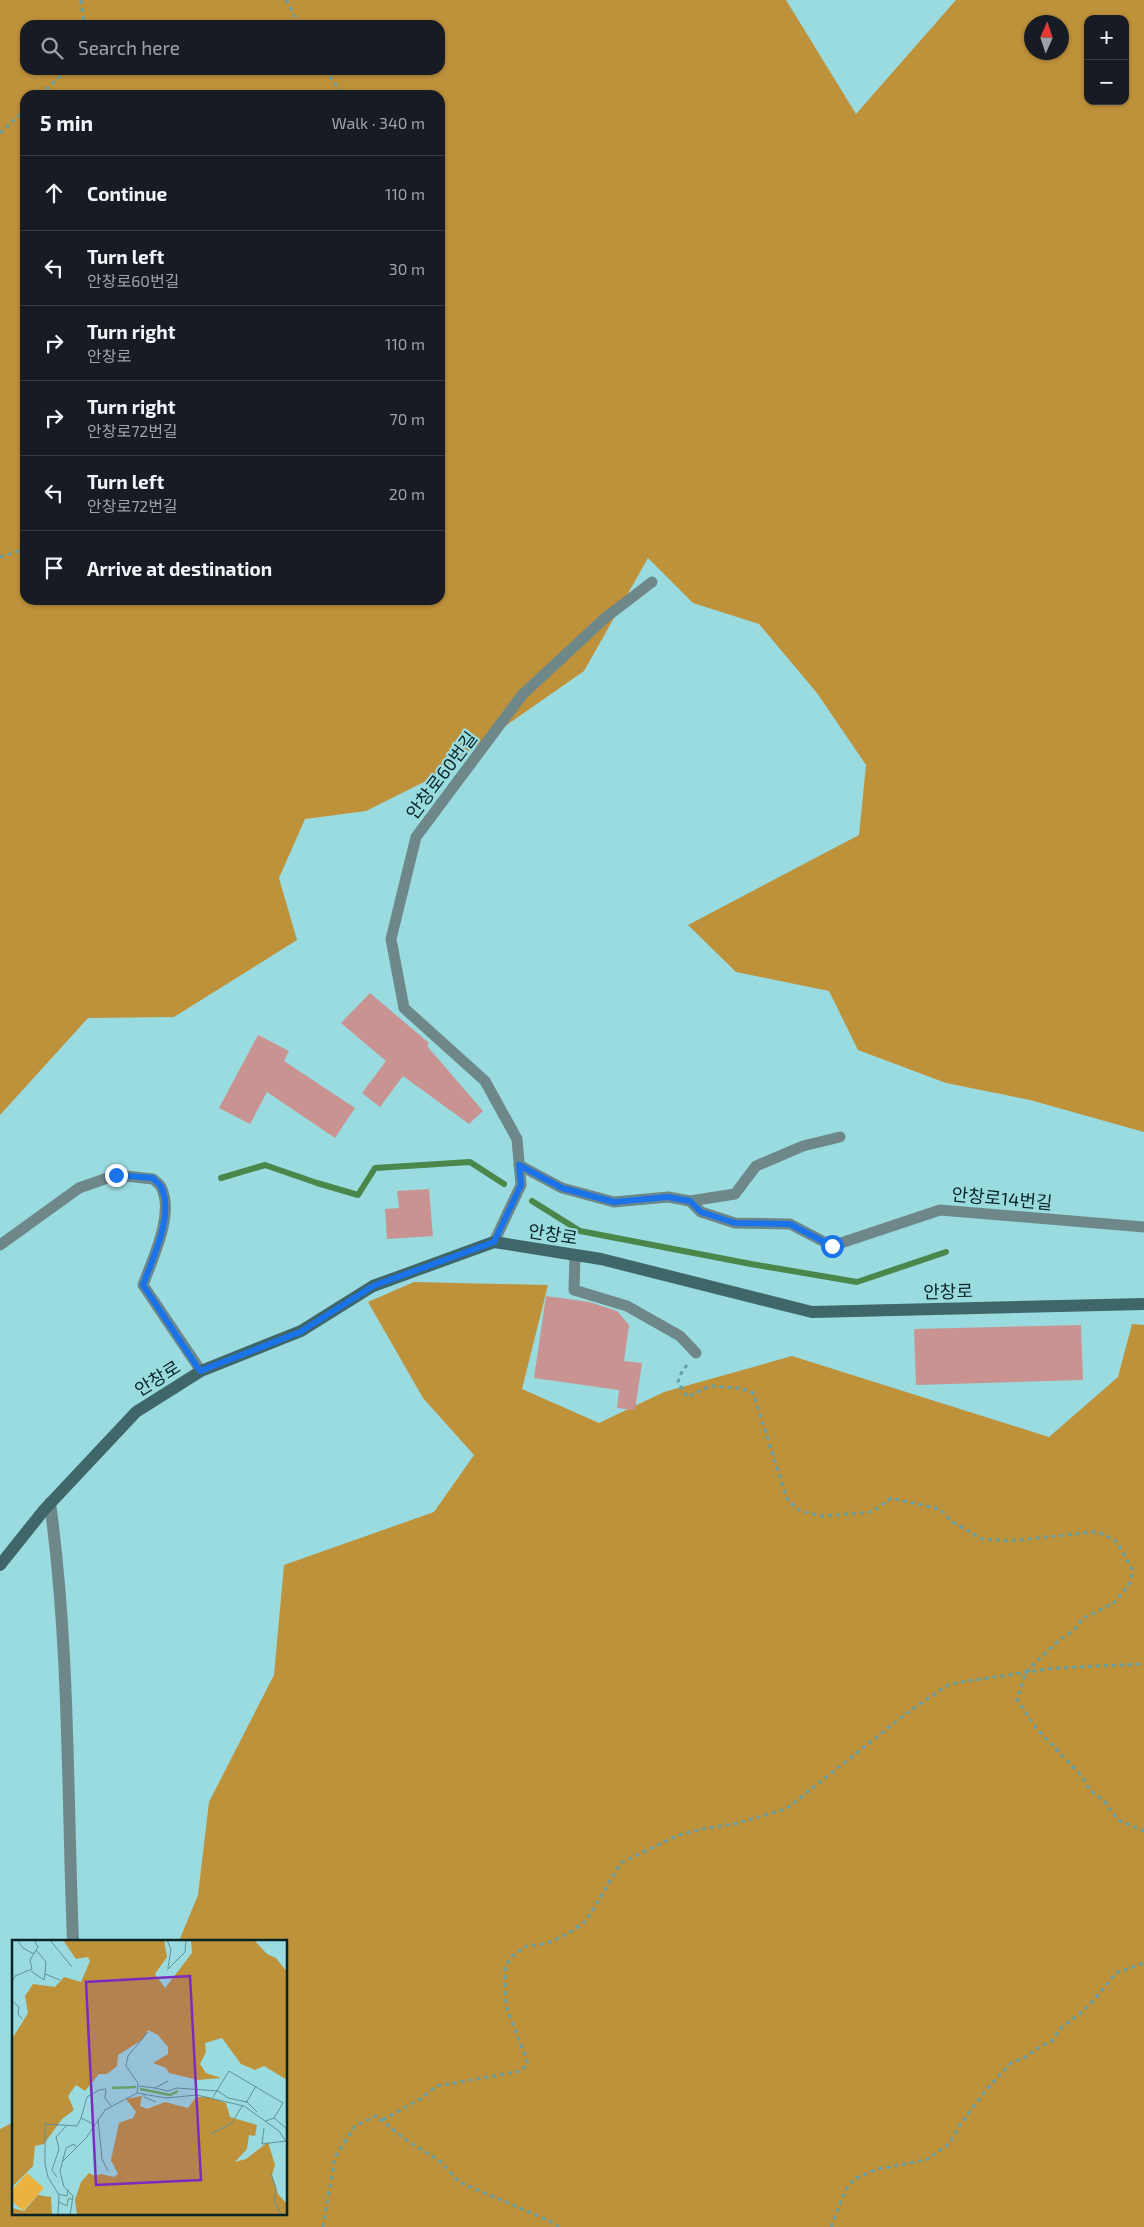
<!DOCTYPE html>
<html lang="en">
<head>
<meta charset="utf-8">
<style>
  :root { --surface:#171b24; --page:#20242c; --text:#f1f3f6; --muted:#9ea1a6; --line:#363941 }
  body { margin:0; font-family:"Exo 2","Noto Sans KR",sans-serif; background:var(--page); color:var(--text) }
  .controls { position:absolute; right:15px; top:15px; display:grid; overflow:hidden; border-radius:10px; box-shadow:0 1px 4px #0004 }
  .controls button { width:45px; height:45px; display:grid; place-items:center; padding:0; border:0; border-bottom:1px solid var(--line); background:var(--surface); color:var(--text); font:25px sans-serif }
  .compass { position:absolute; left:1024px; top:15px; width:45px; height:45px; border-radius:50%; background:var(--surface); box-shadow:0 1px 4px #0004; rotate:3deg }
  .stop { position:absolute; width:15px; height:15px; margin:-11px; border:4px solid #1a73e8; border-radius:50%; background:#fff }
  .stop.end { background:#1a73e8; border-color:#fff; box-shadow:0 1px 5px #0008 }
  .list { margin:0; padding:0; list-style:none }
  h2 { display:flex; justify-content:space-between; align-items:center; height:65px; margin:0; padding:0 20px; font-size:21px }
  h2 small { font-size:16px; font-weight:400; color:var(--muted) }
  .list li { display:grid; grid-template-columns:32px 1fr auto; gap:15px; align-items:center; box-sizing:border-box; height:75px; padding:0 20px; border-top:1px solid var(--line) }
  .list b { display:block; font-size:19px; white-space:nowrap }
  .list p { margin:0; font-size:16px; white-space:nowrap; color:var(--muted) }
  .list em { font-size:16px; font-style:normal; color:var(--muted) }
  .icon { flex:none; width:28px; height:28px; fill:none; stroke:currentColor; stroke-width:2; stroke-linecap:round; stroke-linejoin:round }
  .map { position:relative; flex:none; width:1144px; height:2227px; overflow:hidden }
  .search { position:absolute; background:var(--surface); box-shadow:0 1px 4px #0004; left:20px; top:20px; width:425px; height:55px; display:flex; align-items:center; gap:12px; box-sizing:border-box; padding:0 18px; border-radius:15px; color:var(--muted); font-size:19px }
  .panel { position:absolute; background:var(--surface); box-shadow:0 1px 4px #0004; left:20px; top:90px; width:425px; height:515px; border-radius:15px }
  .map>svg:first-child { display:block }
  .forest { fill:#be913b; fill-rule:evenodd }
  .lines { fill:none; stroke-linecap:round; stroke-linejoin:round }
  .stream { stroke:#4a874a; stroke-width:6 }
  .building { fill:#c99391 }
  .path { stroke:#6a9fa2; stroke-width:3; stroke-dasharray:4 4; stroke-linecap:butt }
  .lane { stroke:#6e888a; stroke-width:11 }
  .street { stroke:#6e888a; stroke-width:12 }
  .secondary { stroke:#3f6769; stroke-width:12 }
  .route { stroke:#1a73e8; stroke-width:6 }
  .labels { text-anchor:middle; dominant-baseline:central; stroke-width:4.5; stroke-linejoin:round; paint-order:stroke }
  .street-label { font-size:18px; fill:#092426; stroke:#9adbdf }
  .inset-river { fill:none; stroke:#66b25a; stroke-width:2.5 }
  .inset-road { fill:none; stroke:#609295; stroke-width:1 }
  .view { fill:#7b2cbf; fill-opacity:0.15; stroke:#7b2cbf; stroke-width:2.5 }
  .inset-edge { fill:none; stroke:#092426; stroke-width:2.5 }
</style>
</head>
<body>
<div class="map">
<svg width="1144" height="2227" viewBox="0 0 1144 2227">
  <rect width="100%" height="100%" fill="#9adbdf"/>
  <g class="forest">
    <path d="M0,0h786l70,114 100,-114h188v1132l-114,-32 -84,-17 -88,-33 -29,-59 -93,-19 -48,-47 171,-90 7,-70 -49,-72 -58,-69 -66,-21 -45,-45 -64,113 -156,109 -62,31 -61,8 -26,59 18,62 -123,77 -86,1 -88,97zM1088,19h37v82h-37zM1032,22h30v30h-30zM25,25h415v45h-415zM25,95h415v505h-415z"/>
    <path d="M414,1282l134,3 -26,104 77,34 65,-31 128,-36 257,81 69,-60 14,-53 12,1v902h-1144v-98l14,-7v91h272v-272h-107l19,-46 11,-93 65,-127 10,-110 150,-53 40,-57 -51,-57 -55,-96z"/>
  </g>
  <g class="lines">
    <g class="stream">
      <path d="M221,1178l44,-13 52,18 41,12 17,-27 95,-6 34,22"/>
      <path d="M532,1201l48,30 171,33 106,18 89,-30"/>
    </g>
  </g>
  <g class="building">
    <path d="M370,993l59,50 -2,3 56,65 -14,13 -66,-48 -23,31 -18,-14 24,-32 -45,-38z"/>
    <path d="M258,1035l31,16 -5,10 71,47 -20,30 -68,-46 -17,32 -31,-16z"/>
    <path d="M429,1189l4,47 -46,3 -2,-30 14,-1 -2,-17z"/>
    <path d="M546,1296l43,6 28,9 12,14 -5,36 18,2 -7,47 -18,-2 2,-18 -85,-12z"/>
    <path d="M1081,1325l2,55 -167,5 -2,-56z"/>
  </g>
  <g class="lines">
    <g class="path">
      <path d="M81,0l3,25"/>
      <path d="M286,0l14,25"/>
      <path d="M325,70l16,22 -1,3"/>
      <path d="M40,95l27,-25"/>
      <path d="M0,133l25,-23"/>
      <path d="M0,557l25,-8"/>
      <path d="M687,1365l-5,6 -4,11 9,15 23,-11 30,2 13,5 34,106 13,12 22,5 50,-4 19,-14 49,11 11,12 31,18 28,2 83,-9 10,2 14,8 15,27 -1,13 -16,20 -33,17 -8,11 -16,11 -32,31 -9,27 19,29 45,47 8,14 16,13 13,18 26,11"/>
      <path d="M383,2120l37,-21 17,-13 84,-15 7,-8 -22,-57 -1,-32 1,-9 6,-9 15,-10 18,-2 22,-10 19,-13 35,-58 55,-27 26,-7 32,-5 52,-15 121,-96 39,-27 9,-3 99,-15 90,-4"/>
      <path d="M323,2227l12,-70 20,-31 21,-10 30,24 34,21 19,21 91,39 9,6"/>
      <path d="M831,2227l14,-36 9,-12 24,-10 48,-9 23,-16 11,-19 26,-35 25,-27 13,-5 17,-12 10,-4 10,-14 21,-16 12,-12 22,-27 28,-10"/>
    </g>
    <g class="lane">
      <path d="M519,1165l43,23 52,14 54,-5 22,4 45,-7 21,-28 47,-20 37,-9"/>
      <path d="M690,1201l11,11 34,11 55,1 42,22 108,-36 204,17"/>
      <path d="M494,1242l27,-57 -4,-46 -32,-58 -81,-73 -13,-69 25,-102 106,-142 83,-77 47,-36"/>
      <path d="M0,1245l79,-57 37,-13 37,4c2,2 7,5 8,8 14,26 -9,73 -18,98l58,86"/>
      <path d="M575,1255l-1,35 53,16 53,30 16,17"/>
    </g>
    <path class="street" d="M50,1503c20,145 17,292 23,438"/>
    <path class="secondary" d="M0,1565l44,-55 92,-98 65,-41 100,-40 72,-45 121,-44 107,17 211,53 332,-8"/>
  </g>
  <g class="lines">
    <path class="route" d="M116,1175l37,3c2,3 7,6 8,9 14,26 -9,73 -18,98l57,86 100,-39 73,-46 121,-44 27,-57 -2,-20 43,23 52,14 54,-5 22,4 11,11 34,11 55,1 42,22"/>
  </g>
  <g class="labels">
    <g class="street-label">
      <text transform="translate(441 775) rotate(-53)">안창로60번길</text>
      <text transform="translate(1002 1198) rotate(5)">안창로14번길</text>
      <text transform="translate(553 1234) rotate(9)">안창로</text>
      <text transform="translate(948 1291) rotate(-1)">안창로</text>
      <text transform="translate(157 1378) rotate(-32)">안창로</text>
    </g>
  </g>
  <g transform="translate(12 1940)">
    <rect width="275" height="275" fill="#9adbdf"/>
    <path d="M15,233l17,15 -21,23 -11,-10v-11z" fill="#ebb23f"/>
    <path d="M51,0h101l3,17 -12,17 10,14 27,-35 -1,-13h63l13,14 9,4 11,14v108l-23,-14 -9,4 -14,-6 -19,-26 -17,5 1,9 -6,12 6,9 15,5 -23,2 -29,-7 -3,-5 -13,-5 15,-9v-7l-10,-12 -10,-5 -6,10 -24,15 -1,11 -10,8h-8l-14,17 -9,-6 -8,11 6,14 -12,9 -18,25 -9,2 -2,20 -21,21v-148l16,-26 -3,-17 8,-12 22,3 9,-10 17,5 9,-21 -2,-4 -12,2zM130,156l-2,10 7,3 18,-7 23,6 8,-11h13l17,6 4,14 27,8 -2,11 -6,-1 -2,14 -12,13 11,-3 22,-17 7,23 -3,10 6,19 9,10v11h-210l-2,-15 6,-18 8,-9 6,3 6,-2 13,3 4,-3 -7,-14 8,-37 14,-5 3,-6 -10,-13zM26,255l13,2 1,18h-40v-7l12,3z" fill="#be913b"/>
    <path class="inset-river" d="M100,148l24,-1M128,149l30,6 8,-4"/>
    <path class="inset-road" d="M5,0l6,8 11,6M38,0l22,27M155,0l4,9 -3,19M24,10l10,12 -1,12 15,6M155,30l18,-18 1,-12M19,31l13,9 1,-6M0,42l3,-6 17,-7 -2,-9 8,-13 -4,-7M0,61l7,6 -1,7 4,5M127,146l16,2 13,-7M143,148l13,3 9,-3 41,3 10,7 19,4 10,10M125,153l1,-10 -12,-17 2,-10 20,-24M132,154v3l12,5M201,157l16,-26 54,32 -9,15 -8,3M234,163l10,-17M69,178l6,-21 12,-7 7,-1 -1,9 6,8M262,178l13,11M86,179l4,40 6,12M252,188l-2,16 24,-3M198,194l21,-10 12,-19M50,222l24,-24 19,-28 32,-17 29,5 31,-3 47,11 35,25 8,12M259,234l5,14 -2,13 7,14M45,237l-5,-7 7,-21 -3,-12 10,-11M47,254l8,2 1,-7M47,262l8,4 1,-7h5M46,275l1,-20 -11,-18 -3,-13v-40l32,2 4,-8 12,6M58,275l3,-19 -9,-9 -4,-16 6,-23 8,-4 3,4"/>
    <path class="view" d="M178,36l11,204 -105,5 -10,-203z"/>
    <rect width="275" height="275" class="inset-edge"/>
  </g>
</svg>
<div class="controls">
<button>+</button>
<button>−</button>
</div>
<svg class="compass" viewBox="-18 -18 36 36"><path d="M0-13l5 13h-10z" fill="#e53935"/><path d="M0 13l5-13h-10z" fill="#9ea1a6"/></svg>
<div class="stop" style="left:832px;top:1246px"></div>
<div class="stop end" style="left:116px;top:1175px"></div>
<div class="search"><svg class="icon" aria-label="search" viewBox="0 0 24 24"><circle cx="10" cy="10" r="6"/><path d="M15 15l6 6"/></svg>Search here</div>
<section class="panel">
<h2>5 min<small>Walk · 340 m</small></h2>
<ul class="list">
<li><svg class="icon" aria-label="ahead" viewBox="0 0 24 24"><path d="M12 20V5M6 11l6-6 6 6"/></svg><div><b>Continue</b></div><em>110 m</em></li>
<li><svg class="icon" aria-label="left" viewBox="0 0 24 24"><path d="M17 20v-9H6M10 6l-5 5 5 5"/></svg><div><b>Turn left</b><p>안창로60번길</p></div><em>30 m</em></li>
<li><svg class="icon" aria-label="right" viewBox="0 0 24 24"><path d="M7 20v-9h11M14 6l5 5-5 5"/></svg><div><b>Turn right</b><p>안창로</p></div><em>110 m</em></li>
<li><svg class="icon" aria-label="right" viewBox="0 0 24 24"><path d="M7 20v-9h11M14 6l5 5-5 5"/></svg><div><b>Turn right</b><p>안창로72번길</p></div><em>70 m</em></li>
<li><svg class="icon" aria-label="left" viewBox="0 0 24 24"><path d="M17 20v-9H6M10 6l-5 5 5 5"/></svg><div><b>Turn left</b><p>안창로72번길</p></div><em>20 m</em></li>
<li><svg class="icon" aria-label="arrive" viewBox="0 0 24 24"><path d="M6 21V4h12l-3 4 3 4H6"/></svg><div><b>Arrive at destination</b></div></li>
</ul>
</section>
</div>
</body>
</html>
